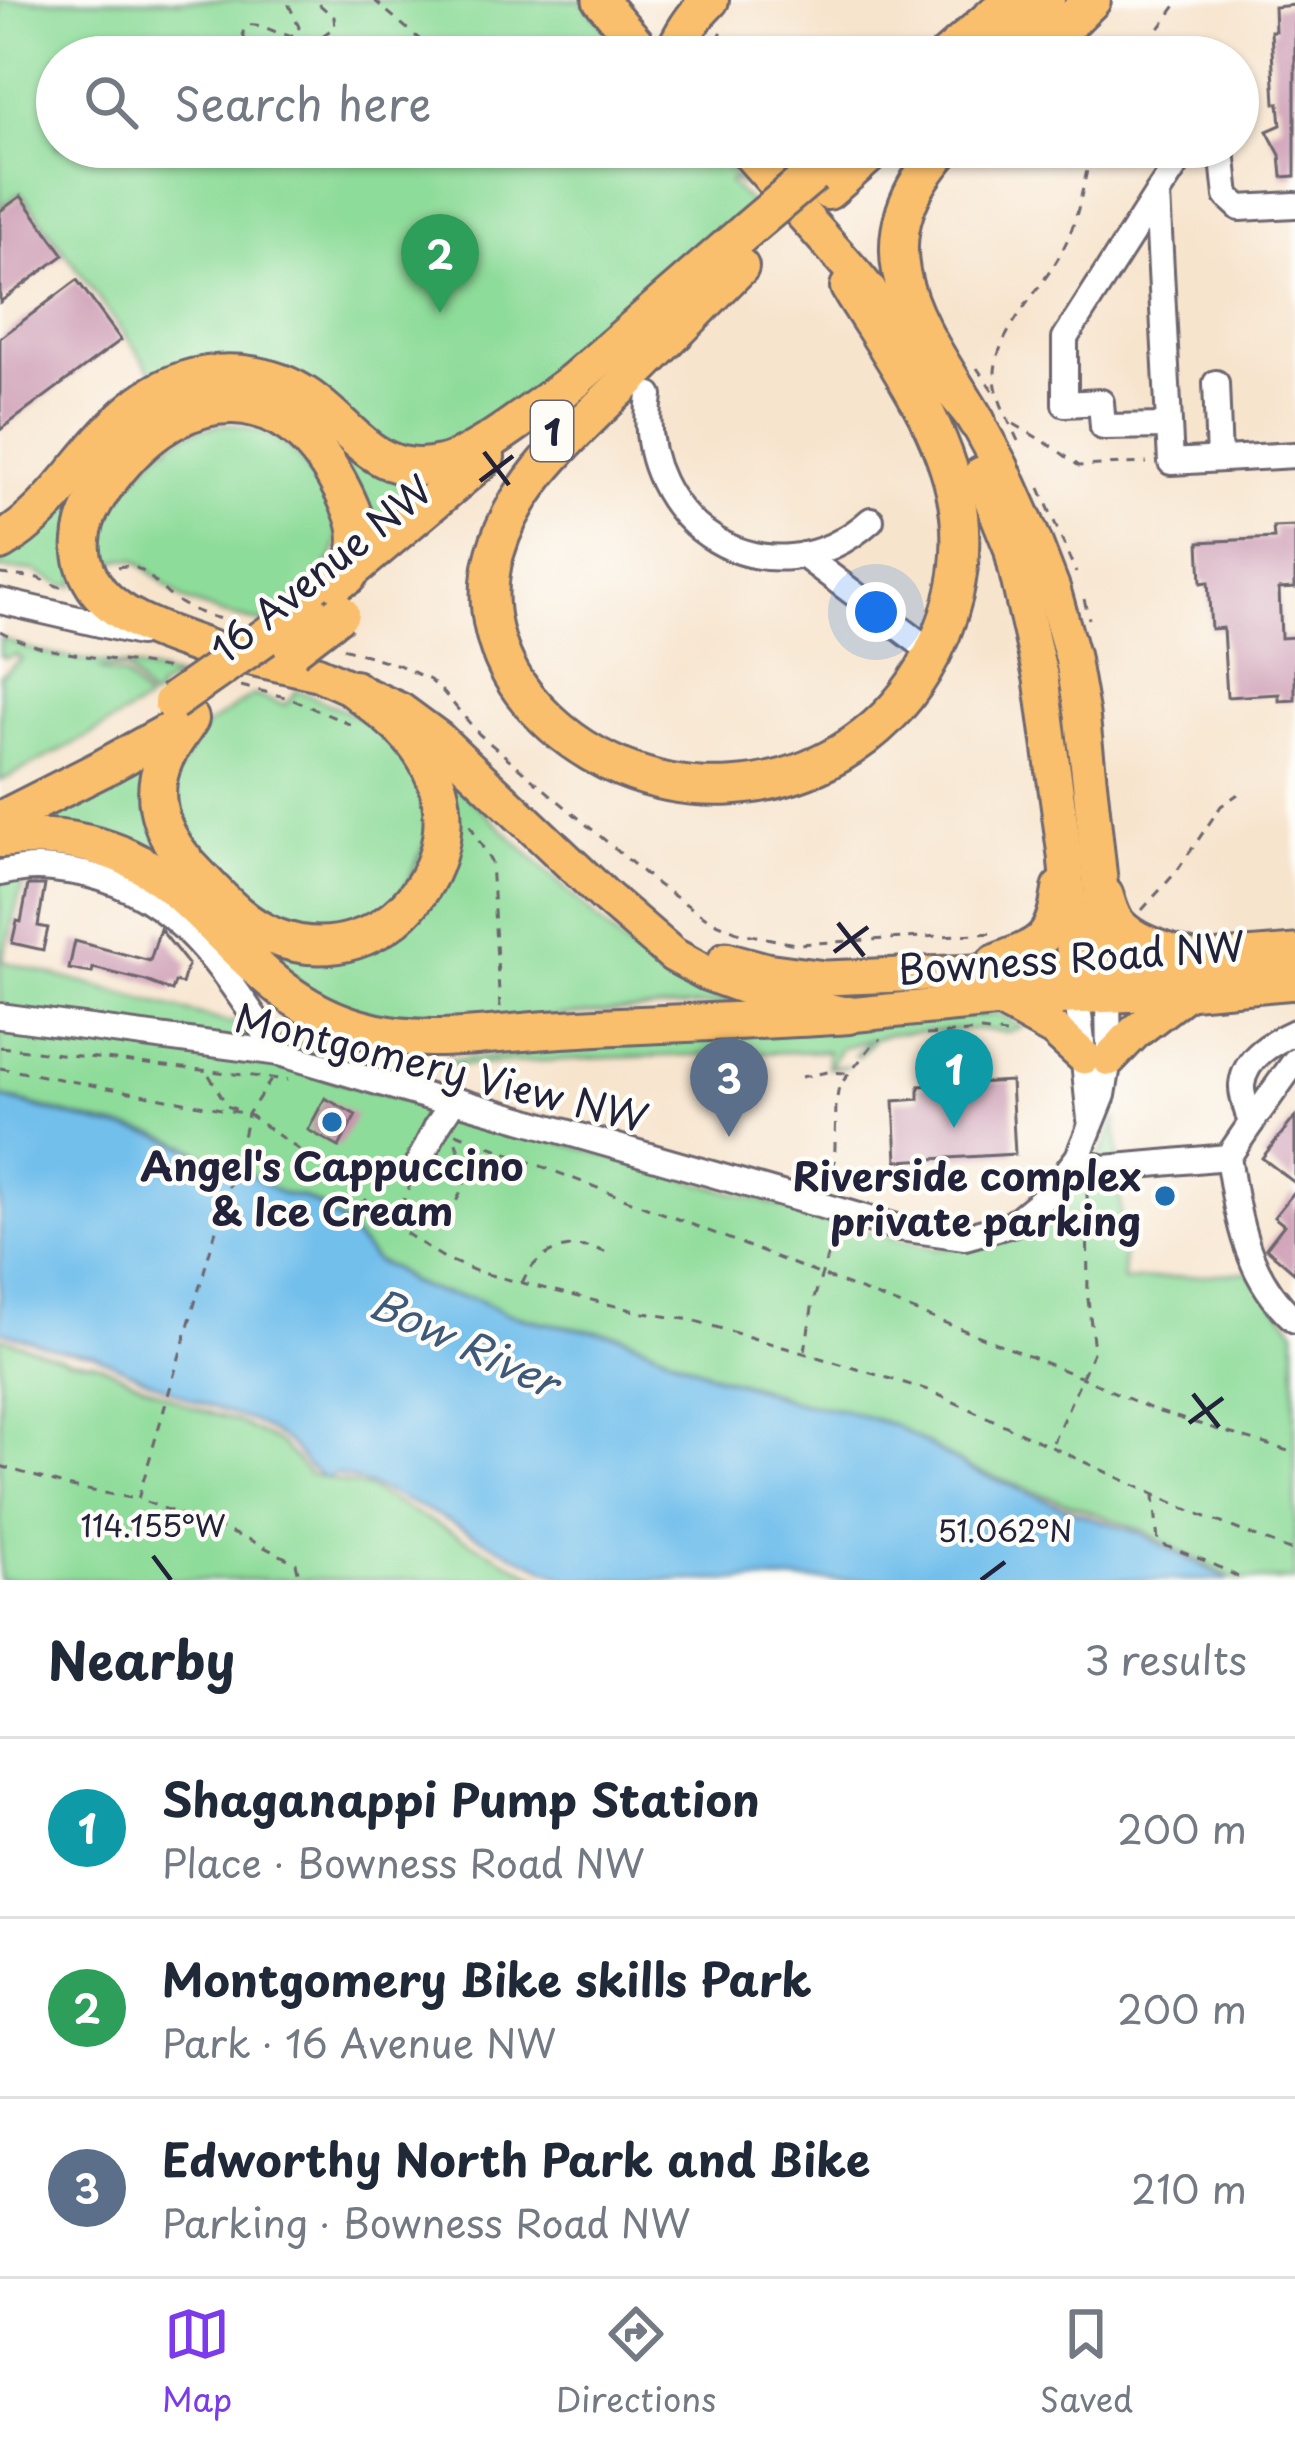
<!DOCTYPE html>
<html lang="en">
<head>
<meta charset="utf-8">
<style>
  :root { --surface:#fff; --page:#f2f2f3; --text:#1f2937; --muted:#747a83; --line:#e0e1e3; --accent:#7c3aed }
  body { margin:0; font-family:"Playpen Sans",sans-serif; background:var(--page); color:var(--text) }
  .you { position:absolute; left:876px; top:612px; width:42px; height:42px; margin:-30px; border:9px solid #fff; border-radius:50%; background:#1a73e8; box-shadow:0 0 0 18px #1a73e833 }
  .badge { display:grid; place-items:center; width:78px; height:78px; border-radius:50%; background:var(--accent); color:#fff; font-size:39px; font-weight:700 }
  .pin { position:absolute; translate:-50% -99px; filter:drop-shadow(0 3px 6px #0008) }
  .pin::after { content:''; position:absolute; top:63px; width:42px; height:36px; background:inherit; clip-path:polygon(0 0,100% 0,50% 100%) }
  .list { margin:0; padding:0; list-style:none }
  h2 { display:flex; justify-content:space-between; align-items:center; height:156px; margin:0; padding:0 48px; font-size:51px }
  h2 small { font-size:39px; font-weight:400; color:var(--muted) }
  .list li { display:grid; grid-template-columns:78px 1fr auto; gap:36px; align-items:center; box-sizing:border-box; height:180px; padding:0 48px; border-top:3px solid var(--line) }
  .list b { display:block; font-size:45px; white-space:nowrap }
  .list p { margin:0; font-size:39px; white-space:nowrap; color:var(--muted) }
  .list em { font-size:39px; font-style:normal; color:var(--muted) }
  .icon { flex:none; width:66px; height:66px; fill:none; stroke:currentColor; stroke-width:2; stroke-linecap:round; stroke-linejoin:round }
  .map { position:relative; flex:none; width:1295px; height:1580px; overflow:hidden }
  .search { position:absolute; background:var(--surface); box-shadow:0 3px 9px #0004; left:36px; right:36px; top:36px; height:132px; display:flex; align-items:center; gap:30px; box-sizing:border-box; padding:0 42px; border-radius:66px; color:var(--muted); font-size:45px }
  .sheet { height:696px; background:var(--surface) }
  nav { display:flex; justify-content:space-around; align-items:center; box-sizing:border-box; height:168px; border-top:3px solid var(--line); background:var(--surface); font-size:33px; color:var(--muted) }
  nav a { display:grid; justify-items:center; gap:6px }
  nav .on { color:var(--accent) }
  .map>svg:first-child { display:block }
  .green { fill:#8edc9a; stroke:#587f6a; stroke-width:3 }
  .water { fill:#72bfec; stroke:#4a7094; stroke-width:3 }
  .building { fill:#c994af }
  .lines { fill:none; stroke-linecap:round; stroke-linejoin:round }
  .minor-casing { stroke:#6d666e; stroke-width:30 }
  .major-casing { stroke:#6d666e; stroke-width:39 }
  .highway-casing { stroke:#6d666e; stroke-width:42 }
  .path { stroke:#6d666e; stroke-width:3; stroke-dasharray:9 9; stroke-linecap:butt }
  .minor { stroke:#fff; stroke-width:24 }
  .major { stroke:#f9bf6d; stroke-width:33 }
  .highway { stroke:#f9bf6d; stroke-width:36 }
  .highway-bridge-casing { stroke:#6d666e; stroke-width:42; stroke-linecap:butt }
  .highway-bridge { stroke:#f9bf6d; stroke-width:36 }
  .ticks { fill:none; stroke:#22223b; stroke-width:4.5 }
  .poi-dot { fill:#1f6fb2; stroke:#fdfcf7; stroke-width:4.5 }
  .labels { text-anchor:middle; dominant-baseline:central; stroke-width:9; stroke-linejoin:round; paint-order:stroke }
  .shield { fill:#fdfcf7; stroke:#646373; stroke-width:3 }
  .shield-label { font-size:36px; font-weight:bold; fill:#22223b }
  .street-label { font-size:39px; fill:#22223b; stroke:#fdfcf7 }
  .poi-label { font-size:39px; font-weight:bold; fill:#22223b; stroke:#fdfcf7 }
  .water-label { font-size:42px; font-style:italic; fill:#3e5979; stroke:#fdfcf7 }
  .ticks-label { font-size:30px; text-anchor:middle; fill:#22223b; stroke:#fdfcf7; stroke-width:9; stroke-linejoin:round; paint-order:stroke }
</style>
</head>
<body>
<div class="map">
<svg width="1295" height="1580" viewBox="0 0 1295 1580">
  <rect width="100%" height="100%" fill="#fdfcf7"/>
  <filter id="ink" filterUnits="userSpaceOnUse"><feTurbulence type="fractalNoise" baseFrequency=".00833" numOctaves="2"/><feDisplacementMap in="SourceGraphic" scale="24" xChannelSelector="R" yChannelSelector="G"/><feConvolveMatrix kernelMatrix="1 2 1 2 8 2 1 2 1" color-interpolation-filters="sRGB"/></filter>
  <filter id="wash" filterUnits="userSpaceOnUse"><feTurbulence type="fractalNoise" baseFrequency=".004" numOctaves="4" result="noise"/><feDisplacementMap in="SourceGraphic" scale="48" xChannelSelector="R" yChannelSelector="G"/><feGaussianBlur stdDeviation="2.7" result="paint"/><feColorMatrix in="noise" values="0 0 0 0 0 0 0 0 0 0 0 0 0 0 0 0 0 1.4 0 .05"/><feComposite in="paint" operator="in"/></filter>
  <g filter="url(#wash)">
    <rect width="100%" height="100%" fill="#f7e4cd"/>
    <g class="green">
      <path d="M0,0h580l51,57h-574v90h653l33,39 -12,-7 -2,4 24,22 -278,233 -46,18 -272,-77 -136,-187 -21,15z"/>
      <path d="M322,422l111,58 -56,55z"/>
      <path d="M226,424c54,6 72,27 97,73 10,17 19,33 12,53 -11,33 -46,53 -72,73l-40,-9 -39,-14 -48,-40 -14,-1 -21,7c-7,-46 29,-90 67,-121l2,1v-3l22,-12z"/>
      <path d="M101,461l-27,125 -11,-1 -29,-14 -34,-2v-13z"/>
      <path d="M0,637c37,19 80,22 121,28 19,3 38,8 56,13l-19,11v5l-8,5 -24,-31 -26,1 4,3 20,3 22,25 -1,3 -60,35 -85,43v-106l22,-16 -6,-4 -11,3 -5,-2z"/>
      <path d="M297,690l64,28 28,20 32,40 9,53 -31,70 -71,34 -78,-23 -77,-93 -2,-35 31,-55 51,-34 32,10z"/>
      <path d="M145,760l21,100 -135,-41z"/>
      <path d="M452,781l174,166 37,24 34,18 39,14 -317,23 -102,-26 -94,-81 159,23z"/>
      <path d="M0,869l25,6 -23,86 228,62 13,-3 29,15 71,23 59,-9 30,15 10,-4 60,-4 138,-19 359,-23 23,14 -17,4 -29,-3 -86,5 -15,5 -17,18 -3,-2 14,-16 -29,10 -9,17h18l-21,2v-17l-228,7 -171,9 -2,13 -427,-72z"/>
      <path d="M0,1028l243,29 67,16 156,42 406,118 64,16 34,-4 80,-37 27,-25 26,-32 13,-35 8,165 125,-9 46,58v250h-59l-98,-51 -169,-61 -74,-43 -50,-15 -52,-9 -38,-15 -38,-10 -95,-41 -78,-13 -37,-9 -33,-15 -37,-6 -27,-11 -15,-12 -19,-9 -36,-40 -20,-15 -17,-8 -22,-4 -63,-35 -14,-2 -15,-10 -31,-12 -52,-10 -106,-28z"/>
      <path d="M0,1337l68,23 26,2 98,45 46,15 43,22 28,30 60,15 174,91h-543z"/>
    </g>
    <path class="water" d="M0,1098l106,28 51,9 32,13 15,10 13,1 30,14 34,21 21,4 17,8 20,15 36,40 19,9 15,12 28,11 37,6 33,15 36,9 78,13 96,41 38,11 37,14 53,9 50,15 73,43 110,44 60,20 91,47h-662c-25,-14 -52,-23 -77,-37 -51,-27 -99,-53 -155,-69l-9,4 -18,-12 -20,-24 -34,-20 -62,-22 -100,-46 -31,-4 -61,-19z"/>
    <g id="blocks">
      <g class="building">
        <path d="M1295,5v171l-13,1 -2,-22 -13,-24 14,-6 -2,-22h-4l-4,-72h4l-1,-24z"/>
        <path d="M21,196l43,59 -64,47v-91z"/>
        <path d="M77,280l44,60 -121,90v-92z"/>
        <path d="M1295,526v62l-16,1 2,49 14,-1v63l-16,1v-7l-52,3 -4,-69 -12,1 -3,-47 -7,1 -2,-41 75,-4 -1,-11z"/>
        <path d="M28,885h17l-7,41 10,2 -5,22 -31,-7 5,-22 4,1z"/>
        <path d="M160,929l28,35 -6,20 -7,-2 -3,9 -26,-10 -53,-13 -1,5 -23,-4 6,-28 75,20z"/>
        <path d="M1011,1081l4,73 -118,7 -3,-60 25,-2v-13z"/>
        <path d="M325,1098l31,17 -17,32 -31,-17z"/>
        <path d="M1295,1117v66l-33,-25z"/>
        <path d="M1295,1191v82l-29,-25 18,-23 -10,-8z"/>
      </g>
    </g>
  </g>
  <g filter="url(#ink)">
    <use href="#blocks" fill-opacity="0" stroke="#6d666e" stroke-width="3"/>
    <g class="lines">
      <g class="minor-casing">
        <g id="minor">
          <path d="M1188,147l-31,47 14,268 124,-7"/>
          <path d="M1219,147l3,3 5,46 13,12 55,-3"/>
          <path d="M1157,194l-92,144v66l36,-2 2,25 66,-1"/>
          <path d="M1216,383l3,76"/>
          <path d="M650,395c-18,129 120,216 221,125"/>
          <path d="M803,555l130,98"/>
          <path d="M0,601l139,32"/>
          <path d="M0,873c31,-7 43,-6 74,-1 103,16 150,102 205,181"/>
          <path d="M1077,995l13,124"/>
          <path d="M0,1016l279,37 153,45 22,2 446,128 65,9 47,-13 39,-32 27,-35 25,-62 6,-36 -1,-64"/>
          <path d="M1295,1032c-22,10 -50,25 -53,53 -1,11 6,27 9,38l-23,34c10,62 18,120 67,163"/>
          <path d="M1251,1123l44,-62"/>
          <path d="M1078,1157l13,8 14,3 123,-11"/>
          <path d="M418,1164l19,-38 17,-26"/>
        </g>
      </g>
      <g class="major-casing">
        <g id="major">
          <path d="M600,0l49,57"/>
          <path d="M743,147l114,129 120,146 24,44 33,74 19,49 19,68 10,57 18,165 8,116"/>
          <path d="M981,474l30,74 30,131 24,176 12,140"/>
          <path d="M220,651l97,22 83,37 38,28 168,159 67,58 35,19 67,24 74,17 151,-15 187,-8 108,-10"/>
          <path d="M1106,895c3,9 6,21 12,28 16,19 48,27 71,34"/>
          <path d="M726,959l40,11 59,8 299,-12 171,-14"/>
          <path d="M994,962c49,-19 58,-21 66,-75"/>
          <path d="M1000,1000l54,30 30,27"/>
          <path d="M1109,1059l26,-27 52,-40"/>
        </g>
      </g>
      <g class="highway-casing">
        <g id="highway">
          <path d="M997,43l49,-43"/>
          <path d="M672,57c9,-22 21,-41 38,-57"/>
          <path d="M946,57l65,-57"/>
          <path d="M1034,57l58,-57"/>
          <path d="M945,147c-93,102 -26,178 32,275"/>
          <path d="M828,191l50,-44"/>
          <path d="M740,267c-39,39 -76,78 -115,116 -52,51 -110,99 -130,171 -14,51 0,105 33,145 106,127 309,115 395,-28 28,-47 42,-101 36,-156 -10,-84 -67,-158 -110,-228"/>
          <path d="M555,397l192,-167"/>
          <path d="M0,542c72,-41 103,-136 185,-162 45,-14 95,-6 131,23 41,32 65,76 126,61 37,-9 99,-60 132,-83"/>
          <path d="M308,607l178,-150"/>
          <path d="M212,650c-38,-15 -86,-26 -113,-58 -11,-14 -19,-33 -17,-51 1,-27 19,-51 36,-72 69,-85 165,-90 220,13 18,33 29,59 10,94"/>
          <path d="M190,719c-8,13 -18,25 -25,39 -20,44 1,85 32,116 23,24 46,51 78,63 112,43 213,-87 146,-185 -17,-26 -44,-44 -67,-63"/>
          <path d="M0,820l103,-52 80,-44"/>
          <path d="M0,839c57,-6 118,4 164,41 67,54 106,122 194,148 61,19 128,6 190,2 100,-7 201,-8 301,-15"/>
        </g>
      </g>
      <g class="path">
        <path d="M374,0l66,57"/>
        <path d="M155,50l3,7"/>
        <path d="M208,57l1,-7 9,-5 7,3 2,9"/>
        <path d="M248,57l-5,-25 5,-7c17,-3 33,15 49,9l2,-7 -10,-22 1,-5"/>
        <path d="M293,57l42,-30 -1,-10 -20,-17"/>
        <path d="M714,57l-1,-6 12,-27"/>
        <path d="M1138,57l42,-57"/>
        <path d="M353,147h43"/>
        <path d="M977,368l19,27"/>
        <path d="M1014,424l39,23 26,19 68,-3"/>
        <path d="M1018,441c-9,-20 -21,-40 -23,-62 -3,-46 51,-92 69,-132 16,-32 19,-66 29,-100"/>
        <path d="M1040,488l36,85"/>
        <path d="M118,567c26,-7 38,21 59,34 16,11 38,17 57,21"/>
        <path d="M0,574l38,4 29,12"/>
        <path d="M1084,599l5,20"/>
        <path d="M0,631c47,27 120,26 173,39"/>
        <path d="M343,648l56,17 31,15 14,13 35,41 179,151 50,34 29,13 58,12 200,-11"/>
        <path d="M241,686l48,12 67,29"/>
        <path d="M470,825l21,37 9,146"/>
        <path d="M1142,910l35,-39 44,-65 17,-12"/>
        <path d="M926,1035l55,-4 25,3"/>
        <path d="M0,1047l288,33"/>
        <path d="M0,1068l248,46 94,66 51,45 51,33 34,14 166,41 48,7 236,70 258,119 109,43"/>
        <path d="M209,1075l18,31 14,5"/>
        <path d="M438,1075l24,-10"/>
        <path d="M801,1077l27,-5 18,1"/>
        <path d="M271,1080l-23,34 -5,23 -105,362 110,40 48,24 4,17"/>
        <path d="M456,1133l523,203 104,42 73,33 139,42"/>
        <path d="M834,1187l2,-83 3,-18 35,-43 7,-4"/>
        <path d="M394,1223l17,-41"/>
        <path d="M393,1225c54,-13 52,8 75,-51l-13,-34"/>
        <path d="M522,1283c15,-34 50,-44 83,-31"/>
        <path d="M805,1351l8,-49 18,-57 1,-13"/>
        <path d="M1053,1442l41,-92 -6,-51 -1,-114"/>
        <path d="M0,1466l71,21 66,12"/>
        <path d="M1154,1495l4,48 53,20 33,17"/>
      </g>
      <use href="#minor" class="minor"/>
      <use href="#major" class="major"/>
      <use href="#highway" class="highway"/>
      <g class="highway-bridge-casing">
        <g id="highway-bridge">
          <path d="M747,230l66,-56"/>
          <path d="M293,649l47,-36"/>
          <path d="M172,702l136,-95"/>
        </g>
      </g>
      <use href="#highway-bridge" class="highway-bridge"/>
    </g>
  </g>
  <path class="ticks" d="M484,452l25,33M480,481l33,-25M838,923l26,33M834,952l34,-25M1193,1394l26,33M1189,1423l34,-25M153,1556l18,24M981,1580l24,-18"/>
  <g class="poi-dot">
    <circle cx="332" cy="1122" r="12"/>
    <circle cx="1165" cy="1196" r="12"/>
  </g>
  <g class="labels">
    <rect class="shield" x="531" y="401" width="42" height="60" rx="9"/>
    <g class="shield-label">
      <text x="552" y="431">1</text>
    </g>
    <g class="street-label">
      <text transform="translate(320 568) rotate(-39)">16 Avenue NW</text>
      <text transform="translate(1071 956) rotate(-4)">Bowness Road NW</text>
      <text transform="translate(442 1066) rotate(14)">Montgomery View NW</text>
    </g>
    <g class="poi-label">
      <text x="332" y="1164">Angel's Cappuccino<tspan x="332" dy="45">&amp; Ice Cream</tspan></text>
      <text x="1141" y="1174" text-anchor="end">Riverside complex<tspan x="1141" dy="45">private parking</tspan></text>
    </g>
    <g class="water-label">
      <text transform="translate(465 1341) rotate(25)">Bow River</text>
    </g>
  </g>
  <g class="ticks-label">
    <text x="153" y="1537">114.155°W</text>
    <text x="1005" y="1542">51.062°N</text>
  </g>
</svg>
<div class="you"></div>
<div class="pin badge" style="left:954px;top:1128px;background:#0f9aa8">1</div>
<div class="pin badge" style="left:440px;top:313px;background:#2e9e5b">2</div>
<div class="pin badge" style="left:729px;top:1137px;background:#5c6f8a">3</div>
<div class="search"><svg class="icon" aria-label="search" viewBox="0 0 24 24"><circle cx="10" cy="10" r="6"/><path d="M15 15l6 6"/></svg>Search here</div>
</div>
<section class="sheet">
<h2>Nearby<small>3 results</small></h2>
<ul class="list">
<li><span class="badge" style="background:#0f9aa8">1</span><div><b>Shaganappi Pump Station</b><p>Place · Bowness Road NW</p></div><em>200 m</em></li>
<li><span class="badge" style="background:#2e9e5b">2</span><div><b>Montgomery Bike skills Park</b><p>Park · 16 Avenue NW</p></div><em>200 m</em></li>
<li><span class="badge" style="background:#5c6f8a">3</span><div><b>Edworthy North Park and Bike</b><p>Parking · Bowness Road NW</p></div><em>210 m</em></li>
</ul>
</section>
<nav>
<a class="on"><svg class="icon" aria-label="map" viewBox="0 0 24 24"><path d="M3 6l6-2 6 2 6-2v14l-6 2-6-2-6 2zM9 4v14M15 6v14"/></svg>Map</a>
<a><svg class="icon" aria-label="directions" viewBox="0 0 24 24"><path d="M12 3l9 9-9 9-9-9zM9 14v-3h6M13 9l2 2-2 2"/></svg>Directions</a>
<a><svg class="icon" aria-label="saved" viewBox="0 0 24 24"><path d="M7 4h10v16l-5-4-5 4z"/></svg>Saved</a>
</nav>
</body>
</html>
